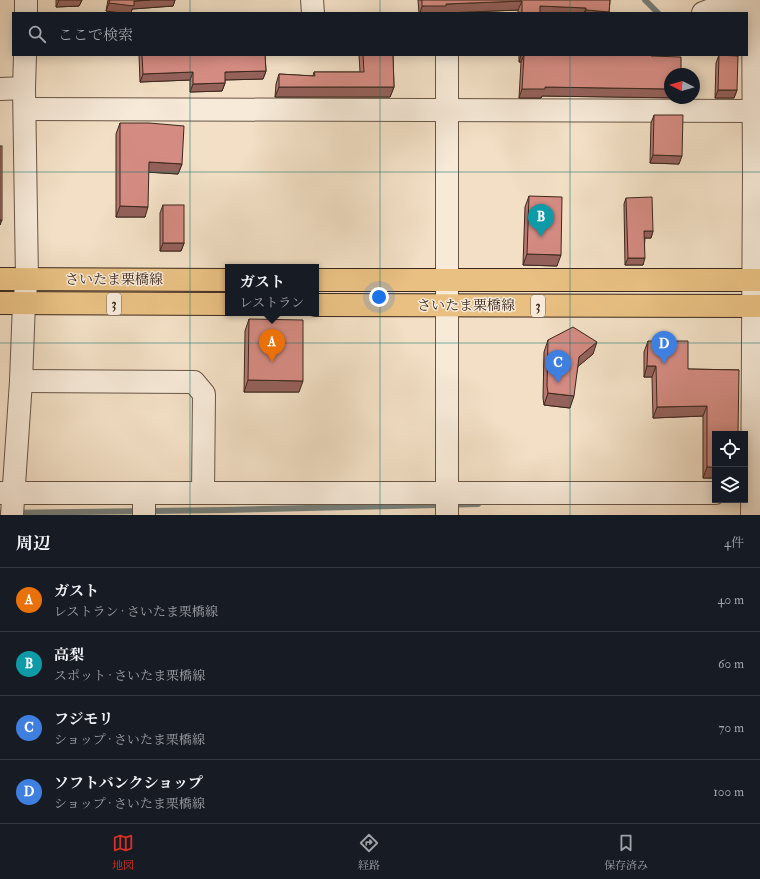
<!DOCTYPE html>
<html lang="ja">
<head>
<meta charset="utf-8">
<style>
  :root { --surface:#171b24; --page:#20242c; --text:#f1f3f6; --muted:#9ea1a6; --line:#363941; --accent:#d93025 }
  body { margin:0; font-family:"IM FELL Double Pica","Noto Serif JP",serif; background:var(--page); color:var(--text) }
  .controls { position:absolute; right:12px; bottom:12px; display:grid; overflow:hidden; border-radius:0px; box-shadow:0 2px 10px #0003 }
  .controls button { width:36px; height:36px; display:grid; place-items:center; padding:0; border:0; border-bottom:1px solid var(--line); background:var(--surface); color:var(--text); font:20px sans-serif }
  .compass { position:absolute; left:664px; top:68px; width:36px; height:36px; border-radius:50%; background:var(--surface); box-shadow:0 2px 10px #0003; rotate:276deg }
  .you { position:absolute; left:379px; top:297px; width:14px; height:14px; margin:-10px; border:3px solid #fff; border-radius:50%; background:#1a73e8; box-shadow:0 0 0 6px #1a73e833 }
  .badge { display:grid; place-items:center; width:26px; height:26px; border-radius:50%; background:var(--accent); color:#fff; font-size:13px; font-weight:700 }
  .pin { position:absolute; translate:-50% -33px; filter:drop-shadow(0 1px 2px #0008) }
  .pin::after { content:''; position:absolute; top:21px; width:14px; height:12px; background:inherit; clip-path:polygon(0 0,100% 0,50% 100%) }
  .popup { position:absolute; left:225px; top:264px; width:94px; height:52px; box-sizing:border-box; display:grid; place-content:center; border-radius:0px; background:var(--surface); filter:drop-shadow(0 1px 3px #0005); font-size:13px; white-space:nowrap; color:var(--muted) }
  .popup b { font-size:15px; color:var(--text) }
  .popup::after { content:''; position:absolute; left:50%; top:100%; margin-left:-8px; border:8px solid transparent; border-top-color:var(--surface) }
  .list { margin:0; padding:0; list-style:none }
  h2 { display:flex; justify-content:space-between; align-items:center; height:52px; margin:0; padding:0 16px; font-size:17px }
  h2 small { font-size:13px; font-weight:400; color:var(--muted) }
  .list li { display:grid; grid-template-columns:26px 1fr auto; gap:12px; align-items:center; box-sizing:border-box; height:64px; padding:0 16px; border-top:1px solid var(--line) }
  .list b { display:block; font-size:15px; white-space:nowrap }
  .list p { margin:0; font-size:13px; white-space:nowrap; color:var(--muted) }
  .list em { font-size:13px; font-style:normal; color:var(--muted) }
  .icon { flex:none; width:22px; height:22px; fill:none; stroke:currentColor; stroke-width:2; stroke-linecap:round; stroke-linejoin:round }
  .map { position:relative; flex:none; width:760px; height:515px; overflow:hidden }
  .search { position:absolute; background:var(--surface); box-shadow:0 2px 10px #0003; left:12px; right:12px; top:12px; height:44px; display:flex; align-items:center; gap:10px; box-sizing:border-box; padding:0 14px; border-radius:0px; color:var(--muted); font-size:15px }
  .sheet { height:308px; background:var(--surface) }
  nav { display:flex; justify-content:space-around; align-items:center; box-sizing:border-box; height:56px; border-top:1px solid var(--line); background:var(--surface); font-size:11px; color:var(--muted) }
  nav a { display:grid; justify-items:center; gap:2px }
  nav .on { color:var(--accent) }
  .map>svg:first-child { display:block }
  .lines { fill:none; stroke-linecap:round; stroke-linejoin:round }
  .stream { stroke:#76807c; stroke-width:6 }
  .minor-casing { stroke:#695647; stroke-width:24 }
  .major-casing { stroke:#3b281d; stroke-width:24 }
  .minor { stroke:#f7ead9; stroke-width:22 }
  .major { stroke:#e9c082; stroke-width:22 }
  .wall { fill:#b67870; stroke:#3b281d }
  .shaded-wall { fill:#94615b; stroke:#3b281d }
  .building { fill:#d48b82; stroke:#3b281d }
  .grid { fill:none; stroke:#0f766e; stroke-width:1; stroke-opacity:0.55 }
  .labels { text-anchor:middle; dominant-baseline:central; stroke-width:3; stroke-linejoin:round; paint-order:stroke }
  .shield { fill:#f7ead9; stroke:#736255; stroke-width:1 }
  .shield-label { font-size:13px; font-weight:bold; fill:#3b281d }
  .street-label { font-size:14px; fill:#3b281d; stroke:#f7ead9 }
</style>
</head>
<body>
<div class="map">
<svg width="760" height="515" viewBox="0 0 760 515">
  <rect width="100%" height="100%" fill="#f2dfc5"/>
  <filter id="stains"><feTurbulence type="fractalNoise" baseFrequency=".005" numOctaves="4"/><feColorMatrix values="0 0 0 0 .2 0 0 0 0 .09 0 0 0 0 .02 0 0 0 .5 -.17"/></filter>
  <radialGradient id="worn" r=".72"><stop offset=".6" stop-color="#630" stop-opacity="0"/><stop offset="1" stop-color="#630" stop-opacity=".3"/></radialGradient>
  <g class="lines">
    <g class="stream">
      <path d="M645,0l13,13"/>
      <path d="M0,513l225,-3 253,-6"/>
    </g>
    <g class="minor-casing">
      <g id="minor">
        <path d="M26,0v13"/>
        <path d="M312,0l1,13"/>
        <path d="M703,13l13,-5 44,-7"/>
        <path d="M0,89l24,-1"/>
        <path d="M25,109l735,2"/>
        <path d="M21,381l173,1 10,12 -1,99"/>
        <path d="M0,493h715"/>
        <path d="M12,515l9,-134 3,-78 3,-24 -3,-191 1,-33"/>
        <path d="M144,515v-22"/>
        <path d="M447,515v-460"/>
        <path d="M752,515l2,-343 -1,-169"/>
      </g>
    </g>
    <g class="major-casing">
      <g id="major">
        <path d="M0,279l228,1"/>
        <path d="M316,280h444"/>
        <path d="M0,303l228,1"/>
        <path d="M316,305l444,1"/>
      </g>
    </g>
    <use href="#minor" class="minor"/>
    <use href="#major" class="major"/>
  </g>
  <g class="wall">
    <path d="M56,0h26l-3,6 -23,1z"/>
    <path d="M108,0h67l-2,6 -41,3 -1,4h-9l-16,-2z"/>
    <path d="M418,0h192l-1,13h-91v-3l-73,3h-26z"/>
    <path d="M139,55h126l1,16 -3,8 -38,1v3l-3,8 -32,1v-12l-50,2z"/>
    <path d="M359,55h34l1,32 -4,10h-115l1,-13 3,-10 34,2 1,-4h46z"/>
    <path d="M519,55h132v1l19,42h14h-1l-141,-2 -1,2h-22l2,-36h-2z"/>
    <path d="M719,55l18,35 -3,8h-19l1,-35z"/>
    <path d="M654,115l25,49 -29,-1 1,-40z"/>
    <path d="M120,123l62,41 -4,10 -30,-2 -3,45h-29v-83z"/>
    <path d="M529,196l28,70 -34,-1 2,-58z"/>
    <path d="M626,198l27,33 -2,7h-6l-2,27h-18l-1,-61z"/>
    <path d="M163,205l21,38 -3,8h-21v-38z"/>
    <path d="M249,319l50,73h-55l1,-61z"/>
    <path d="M548,340l45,14 -15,12 -8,42 -26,-3 -1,-7 1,-46z"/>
    <path d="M648,341l40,28 51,1 -24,64v44h-12v-62l-50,2 -1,-41h-8v-25z"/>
  </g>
  <g class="shaded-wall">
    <path d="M59,0h23l-3,6 -23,1z"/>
    <path d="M150,0h25l-2,6 -41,3 -1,4h-9l-16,-2 3,-8z"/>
    <path d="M522,1l-4,9 -73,3h-25l2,-7 24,-2z"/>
    <path d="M540,6l46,2 -2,5h-46z"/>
    <path d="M586,10l23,2v1h-24z"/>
    <path d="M521,55h3l-3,7h-2z"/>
    <path d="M266,71l-3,8 -41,1 3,-8z"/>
    <path d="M193,72l-3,8 -50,2 3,-8z"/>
    <path d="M225,83l-3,8 -32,1 3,-8z"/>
    <path d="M279,87h115l-4,10h-115z"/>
    <path d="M545,87l125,2v9h14h-1l-141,-2 -1,2h-22l3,-9z"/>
    <path d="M718,90h19l-3,8h-19z"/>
    <path d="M653,155l29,1 -3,8 -29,-1z"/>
    <path d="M149,162l33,2 -4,10 -33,-2z"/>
    <path d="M120,206l28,1 -3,10h-29z"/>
    <path d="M0,220h2l-2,5z"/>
    <path d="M644,231h9l-2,7h-9z"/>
    <path d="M163,243h21l-3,8h-21z"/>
    <path d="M527,254l34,1 -4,11 -34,-1z"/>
    <path d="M628,258h17l-2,7h-18z"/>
    <path d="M597,342l-4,12 -18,15 4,-12z"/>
    <path d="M647,366h9l-4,11h-8z"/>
    <path d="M248,380l55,1 -4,11h-55z"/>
    <path d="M548,393l26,3 -4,12 -26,-3z"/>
    <path d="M707,406l-4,10 -50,2 4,-11z"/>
    <path d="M707,467h8v11h-12z"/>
  </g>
  <g class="building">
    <path d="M110,0h40l-16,1v5l-25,-3z"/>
    <path d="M422,0h188l-1,12 -23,-2v-2l-46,-2v7h-18v-12l-76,3v2h-24z"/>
    <path d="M142,55h123l1,16 -41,1v11l-32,1v-12l-50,2z"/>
    <path d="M363,55h30l1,32h-115v-13l36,2 -1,-4h50z"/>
    <path d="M524,55h127v1l30,1v17h-11v15l-125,-2v2h-23z"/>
    <path d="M719,55l19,1 -1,34h-19z"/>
    <path d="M654,115h29l-1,41 -29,-1z"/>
    <path d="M120,123h29l35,3 -2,38 -33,-2 -1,45 -28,-1z"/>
    <rect x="0" y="146" width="2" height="74"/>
    <path d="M529,196l33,1 -1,58 -34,-1z"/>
    <path d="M652,197l1,34h-9l1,27h-17l-2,-60z"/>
    <rect x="163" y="205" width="21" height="38"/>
    <path d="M249,319l54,1v61l-55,-1z"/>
    <path d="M573,327l24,15 -18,15 -5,39 -26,-3 -1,-7 1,-46z"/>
    <path d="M648,341h40v28l51,1 -1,64h-23v33h-8v-61l-50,1 -1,-41h-9z"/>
  </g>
  <path class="grid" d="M190,0v13M380,0v13M570,0v13M190,55v460M380,55v460M570,55v460M0,172h760M0,343h760"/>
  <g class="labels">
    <g class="shield">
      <rect x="107" y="293" width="14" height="22" rx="3"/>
      <rect x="531" y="295" width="14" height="22" rx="3"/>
    </g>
    <g class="shield-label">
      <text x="114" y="304">3</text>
      <text x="538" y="306">3</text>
    </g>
    <g class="street-label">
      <text x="114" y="279">さいたま栗橋線</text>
      <text x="466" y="305">さいたま栗橋線</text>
    </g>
  </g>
  <rect width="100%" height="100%" filter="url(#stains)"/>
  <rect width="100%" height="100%" fill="url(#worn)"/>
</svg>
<div class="controls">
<button><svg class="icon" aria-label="locate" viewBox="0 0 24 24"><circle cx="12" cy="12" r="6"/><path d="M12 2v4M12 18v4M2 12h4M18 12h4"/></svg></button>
<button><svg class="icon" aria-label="layers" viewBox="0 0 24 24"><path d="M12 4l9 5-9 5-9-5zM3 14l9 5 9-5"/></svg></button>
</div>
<svg class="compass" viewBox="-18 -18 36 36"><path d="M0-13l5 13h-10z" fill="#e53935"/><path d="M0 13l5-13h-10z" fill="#9ea1a6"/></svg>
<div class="you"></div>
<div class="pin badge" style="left:272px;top:362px;background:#e8710a">A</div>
<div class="popup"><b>ガスト</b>レストラン</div>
<div class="pin badge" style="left:541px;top:237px;background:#0f9aa8">B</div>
<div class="pin badge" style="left:558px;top:383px;background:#3f7fe0">C</div>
<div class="pin badge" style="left:664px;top:364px;background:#3f7fe0">D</div>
<div class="search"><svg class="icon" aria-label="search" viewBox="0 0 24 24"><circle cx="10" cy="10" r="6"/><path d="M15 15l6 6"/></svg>ここで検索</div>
</div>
<section class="sheet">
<h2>周辺<small>4件</small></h2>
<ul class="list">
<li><span class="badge" style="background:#e8710a">A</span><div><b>ガスト</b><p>レストラン · さいたま栗橋線</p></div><em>40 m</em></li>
<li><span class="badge" style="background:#0f9aa8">B</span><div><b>高梨</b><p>スポット · さいたま栗橋線</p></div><em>60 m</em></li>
<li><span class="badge" style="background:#3f7fe0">C</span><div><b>フジモリ</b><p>ショップ · さいたま栗橋線</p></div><em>70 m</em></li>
<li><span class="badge" style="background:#3f7fe0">D</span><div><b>ソフトバンクショップ</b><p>ショップ · さいたま栗橋線</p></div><em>100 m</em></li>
</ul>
</section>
<nav>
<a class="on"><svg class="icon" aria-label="map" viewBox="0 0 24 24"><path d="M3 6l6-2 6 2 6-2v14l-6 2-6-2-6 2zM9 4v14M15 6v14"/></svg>地図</a>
<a><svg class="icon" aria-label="directions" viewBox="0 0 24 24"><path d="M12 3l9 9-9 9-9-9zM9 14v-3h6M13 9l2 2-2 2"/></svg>経路</a>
<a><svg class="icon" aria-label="saved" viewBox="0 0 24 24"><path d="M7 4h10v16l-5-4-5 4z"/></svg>保存済み</a>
</nav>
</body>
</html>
